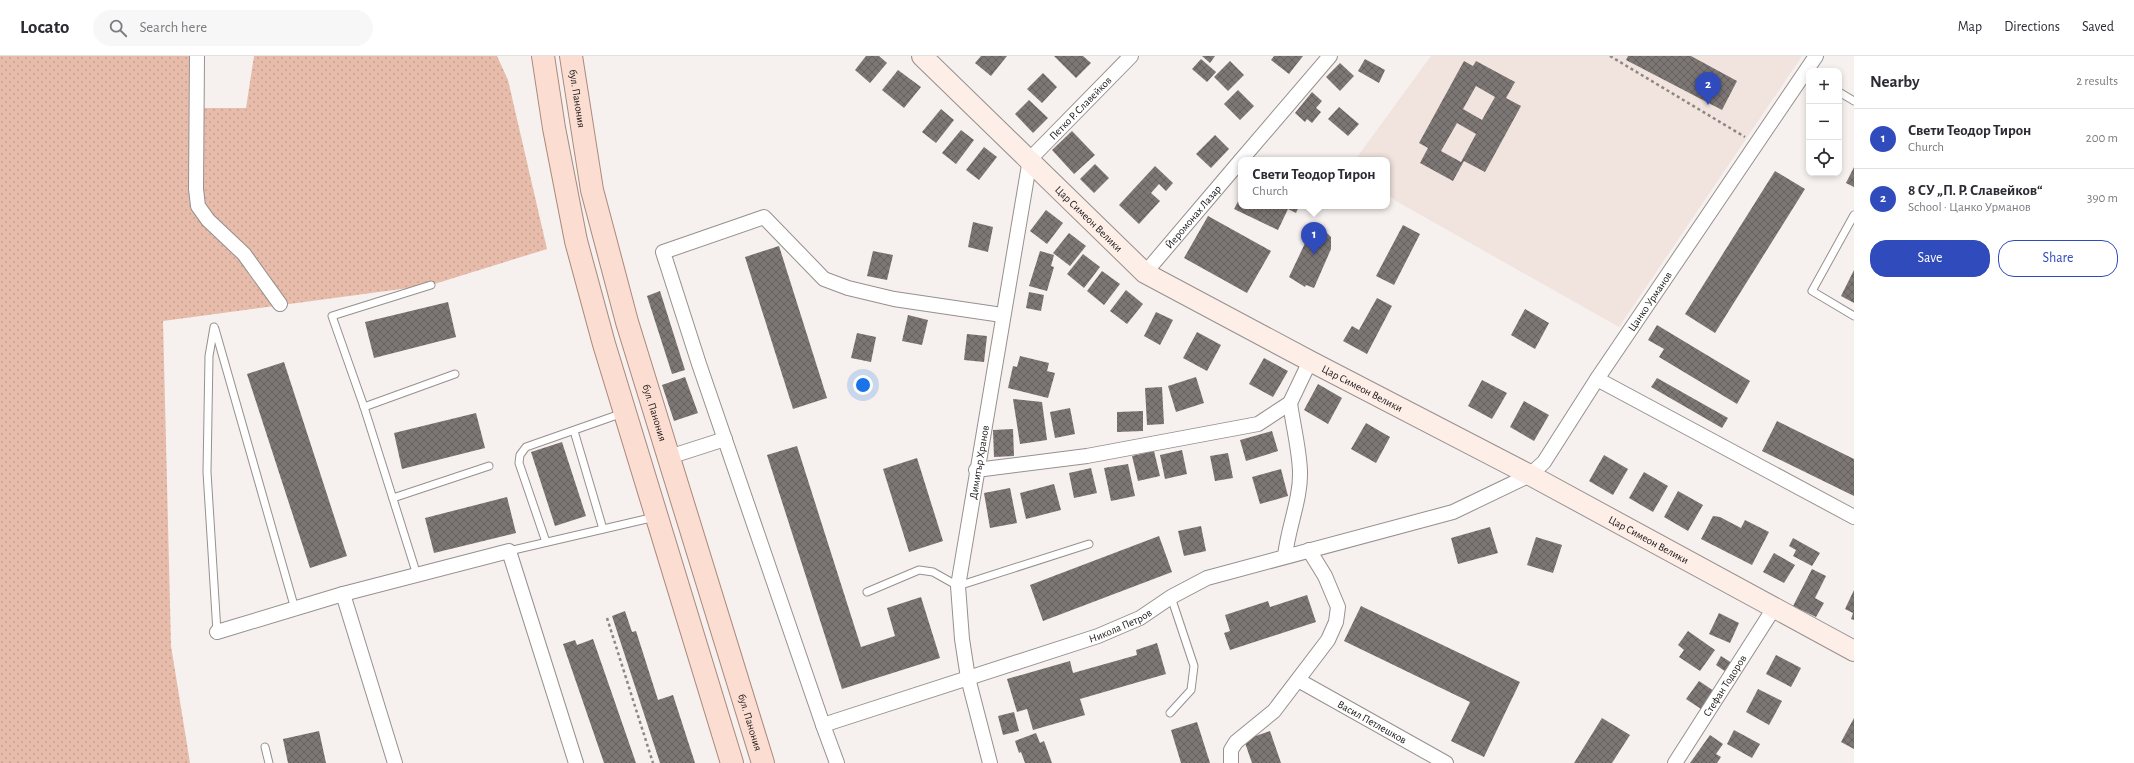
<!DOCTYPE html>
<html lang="en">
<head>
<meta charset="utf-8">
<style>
  :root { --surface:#fff; --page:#f7f7f7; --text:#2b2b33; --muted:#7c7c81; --line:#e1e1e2; --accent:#304bbc }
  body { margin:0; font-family:"Alegreya Sans",sans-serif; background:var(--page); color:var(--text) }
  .controls { position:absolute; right:12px; top:12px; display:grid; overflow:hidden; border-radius:8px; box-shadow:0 2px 6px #0003 }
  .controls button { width:36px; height:36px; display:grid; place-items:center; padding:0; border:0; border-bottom:1px solid var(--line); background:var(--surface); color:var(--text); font:20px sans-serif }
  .you { position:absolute; left:863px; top:329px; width:14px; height:14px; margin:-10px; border:3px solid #fff; border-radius:50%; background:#1a73e8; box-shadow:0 0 0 6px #1a73e833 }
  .badge { display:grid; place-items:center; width:26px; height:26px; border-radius:50%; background:var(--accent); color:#fff; font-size:13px; font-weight:700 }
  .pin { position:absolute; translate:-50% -33px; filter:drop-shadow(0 1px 2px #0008) }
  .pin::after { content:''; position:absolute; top:21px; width:14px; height:12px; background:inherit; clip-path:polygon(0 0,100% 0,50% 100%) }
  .popup { position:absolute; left:1238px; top:101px; width:152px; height:52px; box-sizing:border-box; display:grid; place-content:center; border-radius:8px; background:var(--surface); filter:drop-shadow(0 1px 3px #0005); font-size:13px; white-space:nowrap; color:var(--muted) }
  .popup b { font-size:15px; color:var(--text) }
  .popup::after { content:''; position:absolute; left:50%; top:100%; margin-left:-8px; border:8px solid transparent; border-top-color:var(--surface) }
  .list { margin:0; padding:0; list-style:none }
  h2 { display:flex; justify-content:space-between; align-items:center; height:52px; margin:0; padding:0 16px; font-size:17px }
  h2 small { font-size:13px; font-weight:400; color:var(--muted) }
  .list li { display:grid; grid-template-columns:26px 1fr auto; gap:12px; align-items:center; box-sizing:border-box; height:60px; padding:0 16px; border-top:1px solid var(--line) }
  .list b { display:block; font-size:15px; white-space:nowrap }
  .list p { margin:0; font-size:13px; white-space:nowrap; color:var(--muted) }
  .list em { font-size:13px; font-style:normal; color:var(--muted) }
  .actions { display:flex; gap:8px; padding:12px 16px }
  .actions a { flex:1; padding:9px 0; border:1px solid var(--accent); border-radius:16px; text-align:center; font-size:14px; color:var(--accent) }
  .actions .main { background:var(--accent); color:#fff }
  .icon { flex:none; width:22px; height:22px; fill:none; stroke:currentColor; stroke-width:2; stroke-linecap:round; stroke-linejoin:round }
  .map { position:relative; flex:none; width:1854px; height:707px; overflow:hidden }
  header { display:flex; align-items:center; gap:24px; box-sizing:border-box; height:56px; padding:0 20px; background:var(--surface); border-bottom:1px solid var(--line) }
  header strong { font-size:19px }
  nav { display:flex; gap:22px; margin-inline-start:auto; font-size:14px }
  .search { width:280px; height:36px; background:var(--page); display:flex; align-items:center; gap:10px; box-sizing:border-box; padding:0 14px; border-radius:22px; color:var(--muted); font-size:15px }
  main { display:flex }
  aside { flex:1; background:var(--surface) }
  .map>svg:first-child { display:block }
  .built { fill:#f1e3dd }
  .grass { fill:url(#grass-dots) }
  .building { fill:url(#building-cross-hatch); fill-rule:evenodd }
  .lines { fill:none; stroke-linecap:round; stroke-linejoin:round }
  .service-casing { stroke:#96908e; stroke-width:9 }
  .minor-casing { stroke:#96908e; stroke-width:16 }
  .secondary-casing { stroke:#96908e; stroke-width:22 }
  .primary-casing { stroke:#aa897c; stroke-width:24 }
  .path { stroke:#8c8786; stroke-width:2.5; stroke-dasharray:3 3; stroke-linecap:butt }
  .service { stroke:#fff; stroke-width:7 }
  .minor { stroke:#fff; stroke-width:14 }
  .secondary { stroke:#fdeee8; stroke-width:20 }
  .primary { stroke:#fbddd1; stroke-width:22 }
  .labels { text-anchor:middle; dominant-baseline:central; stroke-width:4; stroke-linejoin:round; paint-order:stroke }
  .street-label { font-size:11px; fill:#181515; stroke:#f6f0ee }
</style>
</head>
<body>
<header>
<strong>Locato</strong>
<div class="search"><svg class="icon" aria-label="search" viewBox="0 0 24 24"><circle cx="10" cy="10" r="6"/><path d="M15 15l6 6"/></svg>Search here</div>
<nav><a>Map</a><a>Directions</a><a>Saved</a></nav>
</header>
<main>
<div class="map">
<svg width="1854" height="707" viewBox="0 0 1854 707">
  <defs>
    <pattern id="grass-dots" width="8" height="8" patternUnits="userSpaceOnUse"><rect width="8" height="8" fill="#e8bcab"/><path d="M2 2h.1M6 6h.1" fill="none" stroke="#c6a192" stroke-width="1.8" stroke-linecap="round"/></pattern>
    <pattern id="building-cross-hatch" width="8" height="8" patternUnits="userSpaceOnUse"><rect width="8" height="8" fill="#7c7674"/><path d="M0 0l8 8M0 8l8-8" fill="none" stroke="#65605e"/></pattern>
  </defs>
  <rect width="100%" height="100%" fill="#f6f0ee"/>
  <path class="built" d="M1431,0h371l-183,271 -223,-126 -9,-8v-33h-32z"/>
  <path class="grass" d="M0,0h197v52h49l8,-52h243l11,24 39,169 -116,36 -268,36 8,325 19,117h-190z"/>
  <g class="building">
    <path d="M866,0h13l8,7 -17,20 -15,-13z"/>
    <path d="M981,0h26l-16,20 -16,-13z"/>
    <path d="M1054,0h29l8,7 -15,15z"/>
    <path d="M1202,0h13l-5,7z"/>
    <path d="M1274,0h29l-14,18 -18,-14z"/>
    <path d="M1628,0h63l46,25 -15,29 -96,-50z"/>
    <path d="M1201,3l15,13 -9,10 -15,-13z"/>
    <path d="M1365,3l20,11 -6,13 -21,-12z"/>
    <path d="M1230,5l14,14 -16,16 -14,-14z"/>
    <path d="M1464,5l9,5 3,-5 39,21 -9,16 15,8 -36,66 -21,-11 -11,20 -33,-18 8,-15 -9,-5zM1476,30l19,11 -13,23 -19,-11zM1457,67l19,11 -15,28 -20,-11z"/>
    <path d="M1340,7l14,13 -14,15 -14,-14z"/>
    <path d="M898,14l23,17 -17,21 -22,-18z"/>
    <path d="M1043,17l14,14 -15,16 -15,-14z"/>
    <path d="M1238,34l16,16 -14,14 -16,-16z"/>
    <path d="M1312,36l10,9 -6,7 5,4 -9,11 -5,-4 -2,3 -10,-9z"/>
    <path d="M1029,44l19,18 -15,15 -18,-19z"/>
    <path d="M1339,51l20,17 -11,12 -20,-17z"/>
    <path d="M941,53l13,11 -18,23 -14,-11z"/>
    <path d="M961,74l13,10 -18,24 -14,-11z"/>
    <path d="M1072,75l23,24 -21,19 -22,-24z"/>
    <path d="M1215,79l14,14 -18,19 -15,-14z"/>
    <path d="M984,91l13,10 -18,23 -13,-10z"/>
    <path d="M1095,108l14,14 -15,15 -14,-14z"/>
    <path d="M1155,110l18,17 -7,8 -7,-7 -8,9 9,8 -21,23 -20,-19z"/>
    <path d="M1854,111v20l-8,-4z"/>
    <path d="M1775,115l30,18 -90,144 -30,-19z"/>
    <path d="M1241,140v10h58l-3,7 -8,-4 -10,21 -44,-21z"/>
    <path d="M1046,154l17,13 -16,21 -17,-13z"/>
    <path d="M1208,160l63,35 -24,42 -63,-35z"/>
    <path d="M973,166l20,5 -5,25 -20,-5z"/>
    <path d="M1403,169l17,9 -26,51 -18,-9z"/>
    <path d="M1321,174l5,2 5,5v12l-17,39 -8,-3 -1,2 -16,-10 19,-40 4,-5z"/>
    <path d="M1069,177l17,13 -16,20 -17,-13z"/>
    <path d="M779,190l48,152 -34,11 -48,-152z"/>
    <path d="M873,195l20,4 -6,25 -20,-4z"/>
    <path d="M1040,195l14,4 -3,11 3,1 -7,24 -18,-5z"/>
    <path d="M1083,198l17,13 -16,21 -17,-14z"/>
    <path d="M1854,214v33l-13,-7z"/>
    <path d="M1102,215l18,13 -16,21 -17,-14z"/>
    <path d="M1126,234l17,14 -16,20 -17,-13z"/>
    <path d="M660,235l25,79 -13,4 -25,-78z"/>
    <path d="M1029,236l15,3 -3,16 -15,-3z"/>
    <path d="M1377,242l15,8 -25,48 -24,-13 9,-15 7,4z"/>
    <path d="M448,246l8,35 -82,21 -9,-36z"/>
    <path d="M1525,253l24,14 -14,26 -24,-14z"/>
    <path d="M1156,256l17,8 -13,25 -16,-9z"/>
    <path d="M908,259l20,5 -6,25 -20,-4z"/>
    <path d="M1657,269l93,56 -13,23 -78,-47 5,-8 -16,-9z"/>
    <path d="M1197,276l24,13 -14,26 -24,-13z"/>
    <path d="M857,277l19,4 -5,25 -20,-4z"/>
    <path d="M967,278l20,2 -3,26 -20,-2z"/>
    <path d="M1020,300l29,7 -2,8 8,2 -7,25 -40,-10 5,-22 4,1z"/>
    <path d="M1264,302l24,13 -15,26 -24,-13z"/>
    <path d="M284,306l63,194 -37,12 -63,-194z"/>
    <path d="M685,321l13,36 -24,8 -12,-36z"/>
    <path d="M1196,321l8,26 -28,9 -8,-26z"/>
    <path d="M1657,322l71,40 -6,10 -71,-41z"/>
    <path d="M1482,324l25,13 -15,26 -24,-13z"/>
    <path d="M1318,328l24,14 -14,26 -24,-14z"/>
    <path d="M1162,331l2,37 -17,1 -2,-37z"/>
    <path d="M1013,343l29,3 5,38 -27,4z"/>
    <path d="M1524,345l25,14 -15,26 -24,-14z"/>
    <path d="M1070,352l5,26 -20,4 -5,-26z"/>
    <path d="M1143,355v20l-26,1v-20z"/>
    <path d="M476,357l9,35 -83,21 -8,-36z"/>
    <path d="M1777,365l77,38v37l-92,-45z"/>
    <path d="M1366,367l24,14 -14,26 -25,-14z"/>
    <path d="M1013,373l1,27 -20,1 -1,-27z"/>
    <path d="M1272,375l6,20 -32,10 -6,-21z"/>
    <path d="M562,386l24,74 -31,10 -24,-74z"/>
    <path d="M797,390l64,201 34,-11 -8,-28 34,-11 19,61 -98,31 -75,-234z"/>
    <path d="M1182,394l5,24 -22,5 -5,-24z"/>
    <path d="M1154,395l6,25 -22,5 -6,-25z"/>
    <path d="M1228,397l5,25 -18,3 -5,-25z"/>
    <path d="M1604,399l24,14 -15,26 -24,-14z"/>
    <path d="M917,402l26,83 -34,11 -26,-83z"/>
    <path d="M1128,408l7,32 -24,5 -7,-33z"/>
    <path d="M1091,412l6,25 -23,5 -5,-25z"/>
    <path d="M1281,413l7,27 -28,8 -8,-27z"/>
    <path d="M1644,416l24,14 -15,26 -24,-14z"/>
    <path d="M1054,428l7,26 -35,9 -6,-26z"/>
    <path d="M1010,432l7,35 -27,5 -6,-35z"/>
    <path d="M1678,435l25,14 -15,26 -24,-14z"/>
    <path d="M507,441l9,36 -82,20 -9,-35z"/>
    <path d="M1713,460l7,1 21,11 4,-8 24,12 -17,33 -51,-26z"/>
    <path d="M1201,470l5,25 -22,5 -6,-25z"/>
    <path d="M1490,471l8,26 -40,11 -7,-26z"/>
    <path d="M1159,480l13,36 -129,49 -13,-36z"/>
    <path d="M1536,481l26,8 -9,28 -26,-8z"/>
    <path d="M1793,482l27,15 -8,13 -19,-10 3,-6 -7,-4z"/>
    <path d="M1774,497l21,12 -11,18 -21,-11z"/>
    <path d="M1812,513l14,7 -11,22 9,5 -8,14 -23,-11z"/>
    <path d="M1854,534v30l-3,-1 2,-6 -8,-4z"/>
    <path d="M1307,539l9,27 -86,28 -6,-17 6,-2 -5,-16 43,-14 2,6z"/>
    <path d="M1361,550l159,76 -36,75 -33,-16 19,-39 -126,-61z"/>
    <path d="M625,555l7,21 4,-1 22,69 15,-5 22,68h-35l-48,-147z"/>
    <path d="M1719,557l20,10 -9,20 -21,-9z"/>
    <path d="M1688,575l27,19 -15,21 -21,-14 5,-7 -6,-5z"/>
    <path d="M593,583l43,124h-32l-41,-119 12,-4 2,5z"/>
    <path d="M1157,587l9,31 -86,25 5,16 -52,15 -6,-21 -10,3 -10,-33 63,-18 3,12 64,-18 -1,-5z"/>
    <path d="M1776,599l25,13 -10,19 -25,-13z"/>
    <path d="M1721,600l14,9 -6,9 -13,-9z"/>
    <path d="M1699,625l15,10 -13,18 -15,-10z"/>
    <path d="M1758,633l24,12 -13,24 -23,-13z"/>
    <path d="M1014,656l5,19 -16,4 -5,-19z"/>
    <path d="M1602,662l28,17 -18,28h-38z"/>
    <path d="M1854,662v31l-13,-7z"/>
    <path d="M1197,666l13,41h-29l-10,-33z"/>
    <path d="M1734,674l26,14 -8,14 -25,-14z"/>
    <path d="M319,675l7,32h-38l-5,-24z"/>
    <path d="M1270,675l11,32h-29l-8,-23z"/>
    <path d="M1036,677l4,10 4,-2 8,22h-27l-4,-11 -2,1 -4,-12z"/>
    <path d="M1710,679l13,9 -7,10 5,3 -4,6h-27z"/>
  </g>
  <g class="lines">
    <g class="service-casing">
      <g id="service">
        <path d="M1839,36l15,9"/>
        <path d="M1854,159l-42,76 42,25"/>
        <path d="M214,271l-5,29 -2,116 10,160"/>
        <path d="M215,273l80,280"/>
        <path d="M364,351l91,-33"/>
        <path d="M574,375l29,98"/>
        <path d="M393,442l96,-32"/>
        <path d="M546,486l-27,-79 1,-8 6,-8 97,-34"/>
        <path d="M509,495l146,-34"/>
        <path d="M417,519l-53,-168 -32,-91 99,-31"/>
        <path d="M867,536l52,-22 14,2 25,14 131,-42"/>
        <path d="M1170,657l21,-23 3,-24 -23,-69"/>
        <path d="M265,691l4,16"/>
      </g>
    </g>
    <g class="minor-casing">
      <g id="minor">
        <path d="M197,0l-1,133 2,17 10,14 36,34 36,50"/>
        <path d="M1241,104l89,-104"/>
        <path id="s1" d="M1145,217l96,-113"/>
        <path d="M1597,323l257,138"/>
        <path d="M669,401l56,-18"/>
        <path d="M976,414l111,-14 171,-32 32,-21 20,-42"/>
        <path d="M1285,500c3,-29 16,-57 15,-85 -1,-23 -7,-46 -10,-68"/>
        <path d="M343,538l52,169"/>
        <path d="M217,576l126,-38 166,-43 67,212"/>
        <path id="s2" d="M1298,624l148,83"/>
        <path d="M823,669l-124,-361 -36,-112 101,-35 60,62 24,9 46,11 108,16"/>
        <path id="s3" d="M837,707l-14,-38 275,-89 42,-18 31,-21 36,-19 246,-66 77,-37 14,-13 53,-83 219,-323"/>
        <path id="s4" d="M990,707l-22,-85 -6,-39 -4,-53 72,-427 101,-103"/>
        <path d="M1231,707v-13l5,-8 38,-31 54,-71 8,-18 2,-15 -13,-31 -16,-26"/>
        <path id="s5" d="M1675,707l99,-155"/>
      </g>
    </g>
    <g class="secondary-casing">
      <g id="secondary">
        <path id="s6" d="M922,0l223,217 165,88 220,114 324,176"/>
      </g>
    </g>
    <g class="primary-casing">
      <g id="primary">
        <path d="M543,0l11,72 22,113 28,103 128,419"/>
        <path id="s7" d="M571,0l21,134 35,132 136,441"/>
      </g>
    </g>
    <g class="path">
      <path d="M1610,0l135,81"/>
      <path d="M607,562l46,145"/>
    </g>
    <use href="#service" class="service"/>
    <use href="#minor" class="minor"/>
    <use href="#secondary" class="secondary"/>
    <use href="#primary" class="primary"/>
  </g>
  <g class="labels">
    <g class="street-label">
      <text stroke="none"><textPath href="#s7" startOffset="43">бул. Панония</textPath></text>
      <text stroke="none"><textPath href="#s4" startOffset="685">Петко Р. Славейков</textPath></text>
      <text stroke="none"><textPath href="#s1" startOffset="74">Йеромонах Лазар</textPath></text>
      <text stroke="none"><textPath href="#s6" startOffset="233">Цар Симеон Велики</textPath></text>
      <text stroke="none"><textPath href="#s3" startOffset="1005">Цанко Урманов</textPath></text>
      <text stroke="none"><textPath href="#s6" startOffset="557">Цар Симеон Велики</textPath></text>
      <text stroke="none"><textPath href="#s7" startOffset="367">бул. Панония</textPath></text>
      <text stroke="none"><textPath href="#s4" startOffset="306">Димитър Хранов</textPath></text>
      <text stroke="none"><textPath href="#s6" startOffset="881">Цар Симеон Велики</textPath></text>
      <text stroke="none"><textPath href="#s3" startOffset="354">Никола Петров</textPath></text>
      <text stroke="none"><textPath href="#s5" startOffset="92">Стефан Тодоров</textPath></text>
      <text stroke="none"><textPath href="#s2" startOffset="85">Васил Петлешков</textPath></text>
      <text stroke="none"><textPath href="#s7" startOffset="691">бул. Панония</textPath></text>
    </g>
  </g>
</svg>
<div class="controls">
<button>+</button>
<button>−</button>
<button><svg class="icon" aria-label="locate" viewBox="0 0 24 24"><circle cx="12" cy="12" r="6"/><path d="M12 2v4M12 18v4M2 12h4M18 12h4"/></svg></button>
</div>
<div class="you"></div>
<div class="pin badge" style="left:1314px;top:199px">1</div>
<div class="popup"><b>Свети Теодор Тирон</b>Church</div>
<div class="pin badge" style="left:1708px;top:49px">2</div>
</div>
<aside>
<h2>Nearby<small>2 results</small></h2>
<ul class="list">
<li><span class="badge">1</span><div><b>Свети Теодор Тирон</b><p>Church</p></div><em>200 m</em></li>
<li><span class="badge">2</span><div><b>8 СУ „П. Р. Славейков“</b><p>School · Цанко Урманов</p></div><em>390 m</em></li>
</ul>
<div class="actions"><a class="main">Save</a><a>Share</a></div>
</aside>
</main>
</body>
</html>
